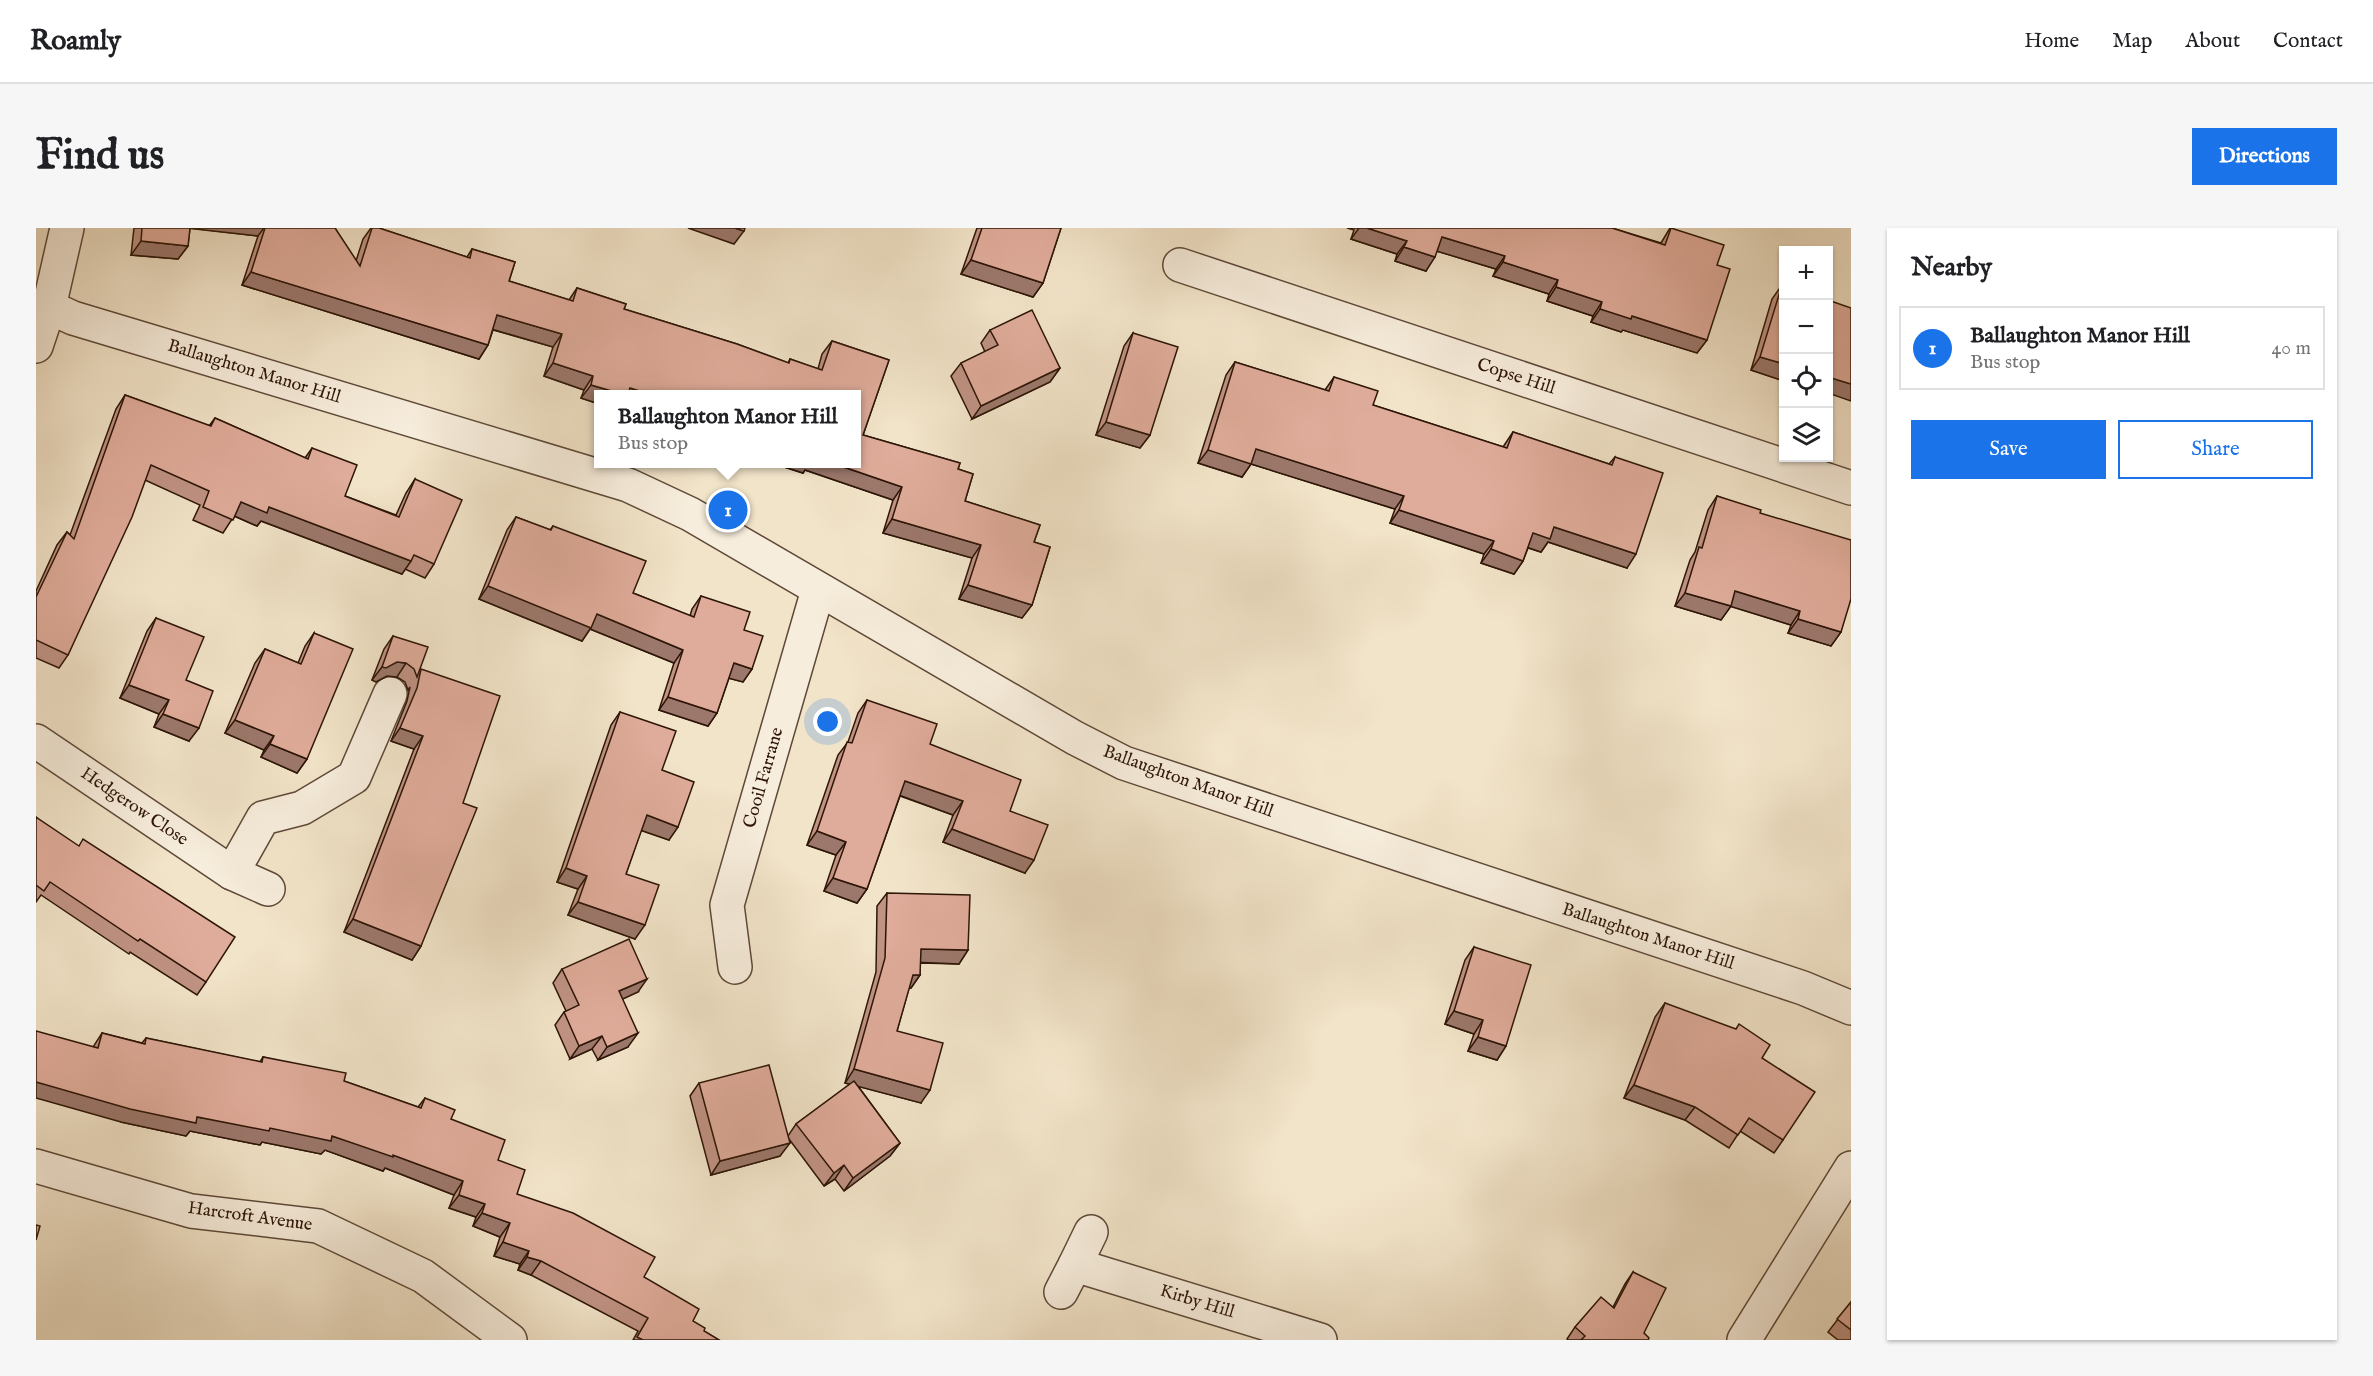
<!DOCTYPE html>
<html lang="en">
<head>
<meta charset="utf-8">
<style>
  :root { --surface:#fff; --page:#f6f6f6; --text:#202124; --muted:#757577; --line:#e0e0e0; --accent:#1a73e8 }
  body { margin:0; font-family:"IM FELL English",serif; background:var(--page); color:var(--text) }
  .controls { position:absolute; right:18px; top:18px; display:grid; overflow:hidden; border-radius:0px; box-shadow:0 2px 4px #0004 }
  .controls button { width:54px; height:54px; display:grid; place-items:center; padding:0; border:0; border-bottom:2px solid var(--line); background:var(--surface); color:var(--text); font:30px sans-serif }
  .you { position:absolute; left:792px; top:494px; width:21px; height:21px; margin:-15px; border:4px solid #fff; border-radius:50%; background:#1a73e8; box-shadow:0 0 0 9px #1a73e833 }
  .badge { display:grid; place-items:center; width:39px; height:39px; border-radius:50%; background:var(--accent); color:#fff; font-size:20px; font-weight:700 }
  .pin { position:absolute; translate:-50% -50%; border:3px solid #fff; box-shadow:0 2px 6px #0006 }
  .popup { position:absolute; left:558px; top:162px; width:267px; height:78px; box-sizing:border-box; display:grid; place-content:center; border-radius:0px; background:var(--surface); filter:drop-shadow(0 2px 4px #0005); font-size:20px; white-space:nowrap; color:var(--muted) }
  .popup b { font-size:22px; color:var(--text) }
  .popup::after { content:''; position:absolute; left:50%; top:100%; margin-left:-12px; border:12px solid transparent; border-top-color:var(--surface) }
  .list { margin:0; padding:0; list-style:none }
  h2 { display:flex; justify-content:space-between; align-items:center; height:78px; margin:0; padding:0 24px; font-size:26px }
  h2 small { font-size:20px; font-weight:400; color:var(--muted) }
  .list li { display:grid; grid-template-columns:39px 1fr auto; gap:18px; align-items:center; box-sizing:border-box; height:84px; margin:0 12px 12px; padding:0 12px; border:2px solid var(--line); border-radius:0px }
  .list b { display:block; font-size:22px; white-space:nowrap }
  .list p { margin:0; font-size:20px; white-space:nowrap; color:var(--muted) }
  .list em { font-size:20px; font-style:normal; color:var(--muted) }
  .actions { display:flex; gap:12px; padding:18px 24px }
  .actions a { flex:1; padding:14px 0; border:2px solid var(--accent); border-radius:0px; text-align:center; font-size:21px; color:var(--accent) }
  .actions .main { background:var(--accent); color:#fff }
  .icon { flex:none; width:33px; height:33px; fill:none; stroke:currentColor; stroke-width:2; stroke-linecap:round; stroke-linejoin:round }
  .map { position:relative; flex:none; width:1815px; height:1112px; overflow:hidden; border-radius:0px }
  header { display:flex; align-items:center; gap:36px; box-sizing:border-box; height:84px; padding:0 30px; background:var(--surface); border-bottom:2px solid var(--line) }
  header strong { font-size:28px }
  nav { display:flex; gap:33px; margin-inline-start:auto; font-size:21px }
  .intro { display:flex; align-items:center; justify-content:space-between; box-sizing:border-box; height:144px; padding:0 36px }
  h1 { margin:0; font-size:42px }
  .button { padding:15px 27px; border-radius:0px; background:var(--accent); color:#fff; font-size:21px; font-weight:700 }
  main { display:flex; gap:36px; padding:0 36px }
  aside { flex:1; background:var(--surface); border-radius:0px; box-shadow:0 2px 4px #0004 }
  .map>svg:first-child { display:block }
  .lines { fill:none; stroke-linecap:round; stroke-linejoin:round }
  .minor-casing { stroke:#5e4938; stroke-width:36 }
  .minor { stroke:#f7eddc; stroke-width:33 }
  .wall { fill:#c09384; stroke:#2d1507; stroke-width:1.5 }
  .shaded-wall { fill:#9c786c; stroke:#2d1507; stroke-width:1.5 }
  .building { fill:#dfab9a; stroke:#2d1507; stroke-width:1.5 }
  .labels { text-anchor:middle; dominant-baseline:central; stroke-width:4.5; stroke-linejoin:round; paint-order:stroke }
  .street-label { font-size:18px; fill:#2d1507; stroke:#f7eddc }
</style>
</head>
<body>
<header>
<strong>Roamly</strong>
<nav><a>Home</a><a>Map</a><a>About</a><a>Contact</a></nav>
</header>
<div class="intro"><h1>Find us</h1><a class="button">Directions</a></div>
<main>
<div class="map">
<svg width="1815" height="1112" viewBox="0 0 1815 1112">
  <rect width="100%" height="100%" fill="#f2e4c9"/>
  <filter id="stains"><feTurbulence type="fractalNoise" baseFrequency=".00333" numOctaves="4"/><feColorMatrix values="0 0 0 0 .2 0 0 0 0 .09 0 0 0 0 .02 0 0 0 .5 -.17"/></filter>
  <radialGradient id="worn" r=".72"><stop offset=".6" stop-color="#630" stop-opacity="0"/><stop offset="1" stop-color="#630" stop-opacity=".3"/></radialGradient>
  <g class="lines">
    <g class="minor-casing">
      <g id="minor">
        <path d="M1144,37l671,223"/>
        <path d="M13,79l24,11 555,167 62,29 385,224 49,25 679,225 48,20"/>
        <path d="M0,118l13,-39 18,-79"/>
        <path d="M0,513l196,132 36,16"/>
        <path d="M196,645l31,-55 39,-10 52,-31 36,-83"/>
        <path d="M699,739l-8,-62 91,-315"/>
        <path d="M0,938l155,45 127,15 105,50 87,64"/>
        <path d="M1055,1004l-16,33 245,75"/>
        <path d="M1025,1064l14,-27"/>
        <path d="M1708,1112l107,-172"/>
      </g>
    </g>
    <use href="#minor" class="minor"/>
  </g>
  <g class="wall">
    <path d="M98,0h201l21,33 7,-22 8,-11h8l88,29 5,-8 43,13 -6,19 60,19 8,-12 49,16 -2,5 113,35 51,19 2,-4 28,10 4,-15 10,-13 57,19 -26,75 97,28 -2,6 15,5 -8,27 75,24 -6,17 16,5 -18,58 -10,13 -63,-19 13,-41 -89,-25 10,-33 -88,-30 -2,3 -28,-9h82v-70h-258v10l-18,-6 3,-8 -40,-14 9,-29 -60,-17 -5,15 -9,14 -237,-74 16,-49 -68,-8 -2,18 -10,13 -47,-4z"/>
    <path d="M941,0h84l-18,55 -10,14 -72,-23z"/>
    <path d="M1311,0h265l49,15 9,-15 47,37 -10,75 -10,13 -74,-23 -2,2 -30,-10 2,-6 -46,-15 2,-7 -56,-18 3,-7 -59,-18 -11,20 -31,-10 2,-7 -46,-15 3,-9z"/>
    <path d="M1746,57l2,96 -33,-11 21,-71z"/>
    <path d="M954,102l70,38 -10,14 -78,37 -21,-43 10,-13 24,-11 -4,-9z"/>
    <path d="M1097,105l17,102 -10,13 -44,-13 28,-89z"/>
    <path d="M1199,134l90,28 9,-13 39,28 130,42 10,-15 96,32 6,-7 12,111 -79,-26 -7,10 -13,-4 -5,13 -9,13 -33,-11 3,-9 -94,-31 5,-14 -144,-45 -9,13 -44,-14 28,-88z"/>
    <path d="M89,167l84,31 6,-8 90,40 7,-10 33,48 51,19 10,-22 9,-14 19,85 -9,14 -20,-9 -3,5 -141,-53 -4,5 -23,-10 -11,17 -30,-13 7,-15 -55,-25 -77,175 -9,13 -23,-10v-67l21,-46 10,-13 3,3 46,-126z"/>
    <path d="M1681,268l43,17 81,119 -10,14 -43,-13 3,-8 -60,-19 -10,14 -46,-14 15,-46 5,-8 13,-42z"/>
    <path d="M480,289l34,13 3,-4 80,67 57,23 2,-7 9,-13 43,34 8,39 -9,13 -14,-4 -12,35 -9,13 -49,-16 15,-47 -84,-34 -8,12 -103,-42 28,-69z"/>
    <path d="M120,390l30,62 3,61 -35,-14 5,-13 -39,-16 27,-67z"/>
    <path d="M278,405l-7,126 -10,14 -36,-16 3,-7 -39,-17 30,-70 10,-14 33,14 7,-17z"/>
    <path d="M357,408l27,34 43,133 -42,143 -9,14 -68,-28 70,-183 -23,-8 16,-40 3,-14 -2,3 -3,-8 -8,-5 -10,-1 -11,6 -4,-2 12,-31z"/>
    <path d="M831,472l63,44 80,67 15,62 -82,-31 10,-27 -53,-19 -33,93 -10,14 -33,-12 12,-36 -29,-10 31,-90 10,-13 10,-29z"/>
    <path d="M584,484l42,58 7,70 -28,-10 -15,44 9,65 -67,-24 10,-26 -21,-7 54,-157z"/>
    <path d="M0,589l170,165 -9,13 -67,-43 -1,2 -88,-59 -5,7z"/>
    <path d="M851,665l81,57 -9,14 -39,-1v12l-9,13h-2l-12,43 24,72 -63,-17 42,57 -10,13 -46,35 -9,-12 -11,7 -35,-47 -9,17 -69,19 -21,-79 9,-13 89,53 8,-12 54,-40 -5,-1 31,-111 1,-66z"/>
    <path d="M1438,719l32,99 -9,14 -29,-9 6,-17 -29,-10 20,-64z"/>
    <path d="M526,741l76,23 -16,7 6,48 -30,13 -6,-11 -22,10 -15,-34 9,-13 2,-1 -13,-28z"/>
    <path d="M1629,775l97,55 21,82 -9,13 -34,-22 -11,17 -44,-28 -61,-22 31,-81z"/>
    <path d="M66,805l40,10 4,-5 114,24 3,-5 81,24 74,26 7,-9 73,62 19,34 127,83 60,54 15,9h-86l5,-9 -107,-56 -13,-5 2,-6 -26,-8 6,-19 -27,-11 3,-9 -27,-9 5,-13 -69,-27 -2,3 -58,-21 -4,4 -59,-12 -2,3 -70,-14 -4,5 -65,-14 -28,-75z"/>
    <path d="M1597,1044l11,61 4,7h-80l-1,-1 8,-12 38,-20 12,-23z"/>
    <path d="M1815,1074v38h-13l-10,-8z"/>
  </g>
  <g class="shaded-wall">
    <path d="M150,0h78l-6,8z"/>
    <path d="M652,0h47l9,3 -10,13z"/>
    <path d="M1323,0h8l40,13 -10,13 -46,-15z"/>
    <path d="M1406,9l63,19 -9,13 -63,-19z"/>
    <path d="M105,13l47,5 -10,13 -47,-4z"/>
    <path d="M1368,19l31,10 -9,14 -31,-10z"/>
    <path d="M935,32l72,23 -10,14 -72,-23z"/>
    <path d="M1467,34l55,18 -9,14 -56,-18z"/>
    <path d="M215,44l237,73 -9,14 -237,-74z"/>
    <path d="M1520,59l46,15 -9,14 -46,-15z"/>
    <path d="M1564,81l32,7 75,24 -10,13 -74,-23 -2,2 -30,-10z"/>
    <path d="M461,87l65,19 -9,13 -65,-19z"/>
    <path d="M1724,129l24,7v17l-33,-11z"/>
    <path d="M517,135l40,13 -9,14 -40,-14z"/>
    <path d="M1024,140l-10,14 -78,37 9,-13z"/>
    <path d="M1792,149l23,7v17l-23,-8z"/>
    <path d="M555,157l31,9h-23v10l-18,-6z"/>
    <path d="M594,160l19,6h-23z"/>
    <path d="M1070,194l44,13 -10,13 -44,-13z"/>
    <path d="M1220,221l148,47 -9,13 -144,-45 -9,13 -44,-14 10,-13z"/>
    <path d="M739,236h60l67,23 -9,13 -88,-30 -2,3z"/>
    <path d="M205,274l28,5 142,54 -9,13 -141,-53 -4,5 -25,-11z"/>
    <path d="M1363,282l95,31 -10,13 -94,-31z"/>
    <path d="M856,291l89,26 -9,13 -89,-25z"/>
    <path d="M1518,299l82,27 -9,14 -79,-26 -7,10 -18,-6 10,-13z"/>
    <path d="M1455,321l32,12 -9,13 -33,-11z"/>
    <path d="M932,357l64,20 -10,13 -63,-19z"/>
    <path d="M452,358l109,28 86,36 -9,13 -84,-34 -8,12 -103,-42z"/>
    <path d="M1699,363l65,20 -9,14 -65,-20z"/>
    <path d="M1649,365l46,13 -10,14 -46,-14z"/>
    <path d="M1762,391l43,13 -10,14 -43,-13z"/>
    <path d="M361,434l9,1 -9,14 -10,-1 -11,6 -4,-2 10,-13z"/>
    <path d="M698,435l18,6 -9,13 -19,-5z"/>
    <path d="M93,457l40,15 -10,14 -39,-16z"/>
    <path d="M632,469l49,16 -9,13 -49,-16z"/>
    <path d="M127,486l36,14 -10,13 -35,-14z"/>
    <path d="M199,492l39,16 -10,14 -39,-17z"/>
    <path d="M364,500l23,8 -9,13 -23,-8z"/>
    <path d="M234,516l37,15 -10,14 -36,-16z"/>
    <path d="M869,553l58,20 -10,14 -57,-21z"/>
    <path d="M611,587l31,12 -9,13 -32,-11z"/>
    <path d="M916,601l82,31 -9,13 -82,-31z"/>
    <path d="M781,603l29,11 -10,13 -29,-10z"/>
    <path d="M530,640l21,8 -9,13 -21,-7z"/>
    <path d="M797,650l34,11 -10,14 -33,-12z"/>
    <path d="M542,674l67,23 -10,14 -67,-24z"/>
    <path d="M317,691l68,27 -9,14 -68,-28z"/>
    <path d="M885,721l47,1 -9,14 -47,-2z"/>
    <path d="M877,747h7l-9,13h-8z"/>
    <path d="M611,751l-9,13 -28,13 9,-14z"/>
    <path d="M1418,783l29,9 -9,14 -29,-10z"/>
    <path d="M602,805l-10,14 -30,13 9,-13z"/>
    <path d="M566,808l-10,13 -22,10 9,-13z"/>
    <path d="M1442,809l28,9 -9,14 -29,-9z"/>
    <path d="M818,841l76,21 -9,13 -76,-20z"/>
    <path d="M0,854l161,35 73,11 62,8 61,19 70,26 -9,14 -69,-27 -2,3 -58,-21 -4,4 -59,-12 -2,3 -70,-14 -4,5 -65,-14 -85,-24z"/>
    <path d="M1598,857l61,22 -10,13 -61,-22z"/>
    <path d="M754,915l-10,13 -69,19 9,-14z"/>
    <path d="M864,915l-10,13 -46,35 9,-13z"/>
    <path d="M808,937l-9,14 -11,7 10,-13z"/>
    <path d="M423,967l26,9 -9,13 -27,-9z"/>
    <path d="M446,985l28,10 -10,14 -27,-11z"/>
    <path d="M467,1014l26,9 -9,13 -26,-8z"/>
    <path d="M491,1029l14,4 -10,14 -13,-5z"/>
  </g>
  <g class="building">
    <path d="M106,0h48l-2,18 -47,-5z"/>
    <path d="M229,0h70l25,38 12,-38h7l91,30 2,-9 43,13 -6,19 64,20 4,-13 49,16 -2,5 113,35 52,19 1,-4 32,11 10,-29 57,19 -26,75 97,28 -2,6 15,5 -8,27 75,24 -6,17 16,5 -18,58 -64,-20 13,-40 -89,-26 10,-32 -67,-23h22v-70h-208l-19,-6 -2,6h-6l-31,-9 2,-9 -40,-13 9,-29 -65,-19 -9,30 -237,-73z"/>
    <path d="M699,0h10l-1,3z"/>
    <path d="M946,0h79l-18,55 -72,-23z"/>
    <path d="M1331,0h245l53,17 6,-17 53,17 -7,20 13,4 -23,71 -75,-24 -1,3 -31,-10 2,-7 -46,-15 2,-7 -55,-18 2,-6 -63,-19 -7,20 -31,-10 3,-6z"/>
    <path d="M1746,57l2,1v78l-24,-7z"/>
    <path d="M1792,72l23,8v76l-23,-7z"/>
    <path d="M996,82l28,58 -79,38 -20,-43 37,-18 -8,-15z"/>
    <path d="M1097,105l45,14 -28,88 -44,-13z"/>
    <path d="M1199,134l94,29 5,-14 44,14 -5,14 134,43 6,-16 99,33 3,-8 48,16 -27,81 -82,-27 -4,12 -17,-6 -10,28 -32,-12 3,-8 -95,-31 5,-14 -148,-47 -5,15 -43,-14z"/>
    <path d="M89,167l86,31 4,-8 93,41 4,-11 45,17 -12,31 54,21 16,-38 47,21 -28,64 -20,-9 -3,6 -142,-54 -2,6 -26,-11 -8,18 -30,-13 6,-16 -58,-26 -19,52 -64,138 -32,-15v-43l31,-65 7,7z"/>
    <path d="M1681,268l44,14 -1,3 91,27v59l-10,33 -43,-13 2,-8 -65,-20 -4,15 -46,-13 14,-46 3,1z"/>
    <path d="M480,289l35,13 2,-4 93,35 -13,32 61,24 7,-21 49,16 -6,18 19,6 -11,33 -18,-6 -17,50 -49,-16 15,-47 -86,-36 -6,14 -103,-42z"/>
    <path d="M120,390l48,19 -18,43 27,11 -14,37 -36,-14 6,-14 -40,-15z"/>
    <path d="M278,405l39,16 -46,110 -37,-15 4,-8 -39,-16 30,-71 36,15z"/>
    <path d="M357,408l35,11 -11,30 -3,-8 -8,-6 -9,-1 -11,6 -4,-1z"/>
    <path d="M385,441l79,27 -37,107 14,5 -56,138 -68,-27 70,-183 -23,-8 17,-40z"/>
    <path d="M831,472l70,24 -7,20 91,36 -11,31 38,14 -14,35 -82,-31 11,-28 -58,-20 -38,108 -34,-11 13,-36 -29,-11 30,-89 5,1z"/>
    <path d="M584,484l56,19 -14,39 32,12 -16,45 -31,-12 -21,59 33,11 -14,40 -67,-23 9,-26 -21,-8z"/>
    <path d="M0,589l43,29 4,-7 152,98 -29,45 -66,-43 -2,2 -88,-59 -6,9 -8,-6z"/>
    <path d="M851,665l83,2 -2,55 -47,-1 -1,26h-7l-16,56 46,12 -13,47 -76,-21 31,-111z"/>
    <path d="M593,711l18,40 -28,12 19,42 -31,14 -5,-11 -23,10 -15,-34 15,-7 -17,-36z"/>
    <path d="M1438,719l57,18 -25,81 -28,-9 5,-17 -29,-9z"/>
    <path d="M1629,775l71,26 3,-5 31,21 -8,13 53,34 -32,48 -34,-22 -11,17 -43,-28 -61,-22z"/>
    <path d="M0,803l62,17 4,-15 43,11 1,-6 116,24 1,-5 83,16 -2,8 77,27 4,-10 30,12 -4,9 54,21 -7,20 27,10 -8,24 56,19 82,44 -11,20 55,32 -6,12 12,7 -1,3 15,9h-76l-6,-3 11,-19 -107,-57 -14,-4 2,-6 -26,-9 7,-19 -28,-10 3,-9 -26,-9 4,-14 -70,-26v2l-61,-21 -1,5 -61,-13 -1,3 -72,-14 -1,6 -66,-14 -94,-27z"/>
    <path d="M733,837l21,78 -70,18 -21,-78z"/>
    <path d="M818,853l46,62 -47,35 -9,-13 -10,8 -38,-49z"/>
    <path d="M0,997l4,1 -4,14z"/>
    <path d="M1597,1044l33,16 -22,45 5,5 -1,2h-67l4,-4 -10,-9 26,-30 13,11z"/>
    <path d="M1815,1074v28l-14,-11z"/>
  </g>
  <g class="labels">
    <g class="street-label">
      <text transform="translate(218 144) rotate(17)">Ballaughton Manor Hill</text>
      <text transform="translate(1480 149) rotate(18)">Copse Hill</text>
      <text transform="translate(728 550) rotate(-74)">Cooil Farrane</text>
      <text transform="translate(1152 554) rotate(20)">Ballaughton Manor Hill</text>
      <text transform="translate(98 579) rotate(34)">Hedgerow Close</text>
      <text transform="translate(1612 709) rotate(18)">Ballaughton Manor Hill</text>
      <text transform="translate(214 989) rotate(8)">Harcroft Avenue</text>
      <text transform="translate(1161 1074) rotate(17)">Kirby Hill</text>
    </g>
  </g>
  <rect width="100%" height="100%" filter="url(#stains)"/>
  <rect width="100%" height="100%" fill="url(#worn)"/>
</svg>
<div class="controls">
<button>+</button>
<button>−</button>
<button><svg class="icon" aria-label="locate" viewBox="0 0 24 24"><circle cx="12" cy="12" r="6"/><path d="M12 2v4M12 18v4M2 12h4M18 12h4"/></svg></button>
<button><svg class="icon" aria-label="layers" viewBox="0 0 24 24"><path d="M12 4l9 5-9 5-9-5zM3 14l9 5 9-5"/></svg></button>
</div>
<div class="you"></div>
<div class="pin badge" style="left:692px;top:282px">1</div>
<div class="popup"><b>Ballaughton Manor Hill</b>Bus stop</div>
</div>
<aside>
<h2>Nearby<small></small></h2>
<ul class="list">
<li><span class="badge">1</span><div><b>Ballaughton Manor Hill</b><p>Bus stop</p></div><em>40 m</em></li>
</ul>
<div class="actions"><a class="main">Save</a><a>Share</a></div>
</aside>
</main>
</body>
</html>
